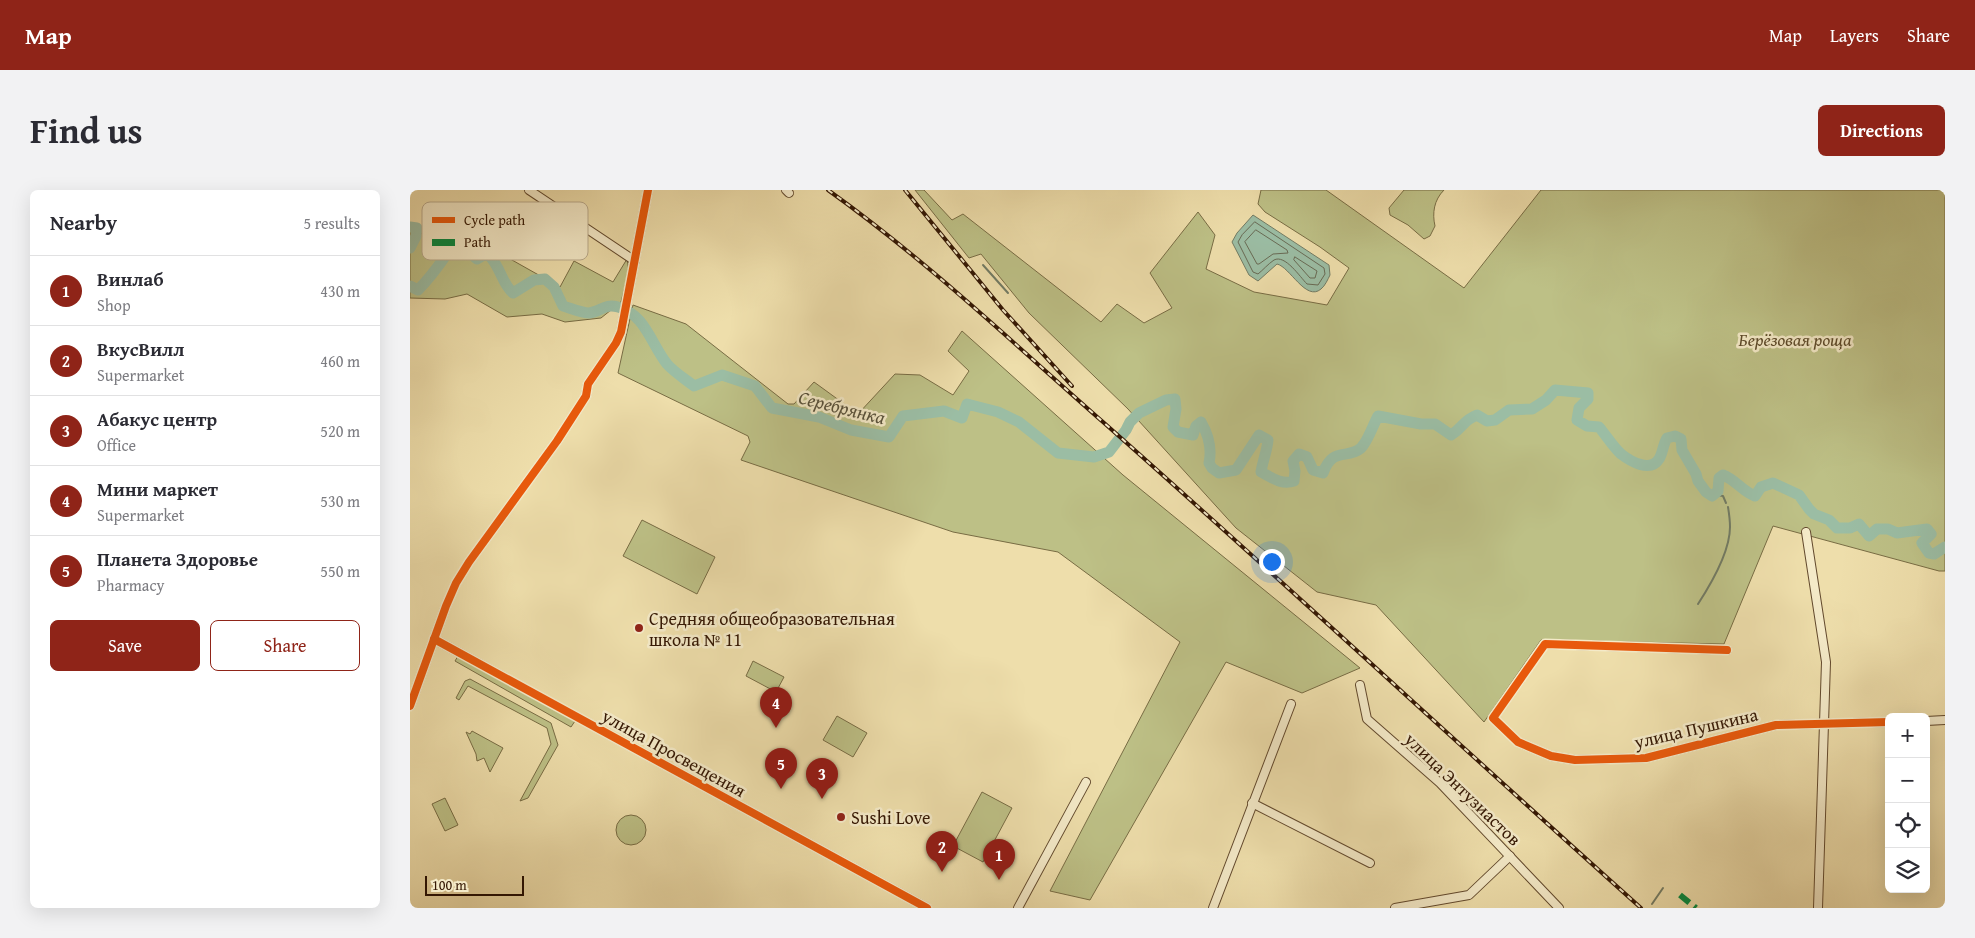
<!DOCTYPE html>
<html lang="en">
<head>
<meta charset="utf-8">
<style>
  :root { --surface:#fff; --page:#f2f2f3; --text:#2b2b33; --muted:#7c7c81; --line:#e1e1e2; --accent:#8f2418 }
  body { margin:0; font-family:"Gentium Book Plus",serif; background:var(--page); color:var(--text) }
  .controls { position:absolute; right:15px; bottom:15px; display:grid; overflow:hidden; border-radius:8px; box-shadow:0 5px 20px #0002 }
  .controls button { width:45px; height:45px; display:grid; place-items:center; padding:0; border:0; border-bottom:1px solid var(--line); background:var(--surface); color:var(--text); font:25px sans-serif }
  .scale { position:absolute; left:15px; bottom:12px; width:99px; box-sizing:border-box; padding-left:5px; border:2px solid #341703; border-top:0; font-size:14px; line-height:18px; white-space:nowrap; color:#341703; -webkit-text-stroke:4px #f4eac8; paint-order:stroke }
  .you { position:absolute; left:861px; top:371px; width:18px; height:18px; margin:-12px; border:4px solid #fff; border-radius:50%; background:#1a73e8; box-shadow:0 0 0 8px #1a73e833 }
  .badge { display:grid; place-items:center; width:32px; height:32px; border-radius:50%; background:var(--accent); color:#fff; font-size:16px; font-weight:700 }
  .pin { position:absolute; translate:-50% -41px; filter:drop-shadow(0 1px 2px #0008) }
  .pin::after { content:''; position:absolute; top:26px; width:18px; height:15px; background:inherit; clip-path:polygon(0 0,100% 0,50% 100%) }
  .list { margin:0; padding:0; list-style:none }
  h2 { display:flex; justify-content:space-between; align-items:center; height:65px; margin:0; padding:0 20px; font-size:21px }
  h2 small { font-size:16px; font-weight:400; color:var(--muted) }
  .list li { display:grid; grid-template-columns:32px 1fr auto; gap:15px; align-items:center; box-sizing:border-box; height:70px; padding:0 20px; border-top:1px solid var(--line) }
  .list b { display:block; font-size:19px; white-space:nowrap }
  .list p { margin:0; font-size:16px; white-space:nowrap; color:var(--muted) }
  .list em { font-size:16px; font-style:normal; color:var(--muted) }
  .actions { display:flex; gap:10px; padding:15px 20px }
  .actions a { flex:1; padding:11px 0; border:1px solid var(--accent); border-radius:8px; text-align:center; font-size:18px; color:var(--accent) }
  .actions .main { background:var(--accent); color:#fff }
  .icon { flex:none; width:28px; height:28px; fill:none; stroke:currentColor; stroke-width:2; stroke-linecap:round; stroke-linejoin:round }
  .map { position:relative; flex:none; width:1535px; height:718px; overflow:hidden; border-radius:8px }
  header { display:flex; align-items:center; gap:30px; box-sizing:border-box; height:70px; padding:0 25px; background:var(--accent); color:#fff }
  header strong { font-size:24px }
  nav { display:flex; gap:28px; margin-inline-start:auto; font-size:18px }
  .intro { display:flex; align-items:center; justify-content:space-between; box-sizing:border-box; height:120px; padding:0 30px }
  h1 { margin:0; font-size:35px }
  .button { padding:12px 22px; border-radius:8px; background:var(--accent); color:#fff; font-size:18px; font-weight:700 }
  main { display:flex; gap:30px; padding:0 30px }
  aside { flex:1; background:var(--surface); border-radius:8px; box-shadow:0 5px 20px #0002 }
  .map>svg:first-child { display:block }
  .green { fill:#bdc086; stroke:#786c44 }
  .water { fill:#9bbda4; stroke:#727b64 }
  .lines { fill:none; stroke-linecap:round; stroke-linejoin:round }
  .shore { stroke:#686a54; stroke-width:1 }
  .stream { stroke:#727b64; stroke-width:2 }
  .river { stroke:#9bbda4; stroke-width:11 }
  .minor-casing { stroke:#62492d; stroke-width:10 }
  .minor { stroke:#f4eac8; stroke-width:8 }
  .rail-casing { stroke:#341703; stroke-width:4 }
  .rail { stroke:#f4eac8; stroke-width:2; stroke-dasharray:5.5; stroke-linecap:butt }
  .quiet { stroke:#00873e; stroke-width:6; stroke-dasharray:12 6; stroke-linecap:butt }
  .cycleway-casing { stroke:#f4eac8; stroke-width:11 }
  .cycleway { stroke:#e8590c; stroke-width:8 }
  .poi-dot { fill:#8f2418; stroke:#f4eac8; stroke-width:2 }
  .labels { text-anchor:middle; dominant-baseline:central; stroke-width:5; stroke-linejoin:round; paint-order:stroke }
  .park-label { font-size:18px; font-style:italic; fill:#5d4a2a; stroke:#f4eac8 }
  .poi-label { font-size:18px; fill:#341703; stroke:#f4eac8; text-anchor:start }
  .street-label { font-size:18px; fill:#341703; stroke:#f4eac8 }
  .water-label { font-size:19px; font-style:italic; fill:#58513b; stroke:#f4eac8 }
  .key { fill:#f4eac8; stroke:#baab8d; stroke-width:1 }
  .key-label { font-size:14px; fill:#341703 }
</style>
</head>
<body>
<header>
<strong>Map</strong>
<nav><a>Map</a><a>Layers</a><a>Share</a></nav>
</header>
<div class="intro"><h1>Find us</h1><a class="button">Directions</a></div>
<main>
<aside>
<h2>Nearby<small>5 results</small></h2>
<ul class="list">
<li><span class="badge">1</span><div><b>Винлаб</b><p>Shop</p></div><em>430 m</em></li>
<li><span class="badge">2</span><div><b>ВкусВилл</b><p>Supermarket</p></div><em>460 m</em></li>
<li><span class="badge">3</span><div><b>Абакус центр</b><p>Office</p></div><em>520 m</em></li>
<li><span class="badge">4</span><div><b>Мини маркет</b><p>Supermarket</p></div><em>530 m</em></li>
<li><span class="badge">5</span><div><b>Планета Здоровье</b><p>Pharmacy</p></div><em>550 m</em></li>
</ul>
<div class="actions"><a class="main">Save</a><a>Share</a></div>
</aside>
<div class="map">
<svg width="1535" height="718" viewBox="0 0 1535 718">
  <rect width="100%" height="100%" fill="#eedeab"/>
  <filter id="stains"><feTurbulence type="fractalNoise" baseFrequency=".004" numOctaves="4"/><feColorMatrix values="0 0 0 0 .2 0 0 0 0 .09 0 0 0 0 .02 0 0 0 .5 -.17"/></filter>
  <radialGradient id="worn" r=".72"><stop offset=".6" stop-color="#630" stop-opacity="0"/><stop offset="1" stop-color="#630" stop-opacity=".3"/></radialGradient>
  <g class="green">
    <path d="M505,0h9l28,30 11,-6 138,108 16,-18 27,19 28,-15 -22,-35 48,-61 17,23 -9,34 48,23 73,13 22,-37 -29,-21 -55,-35 -7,-8 3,-14h65l138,98 77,-98h404v381h-6l-166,-45 -49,118 -183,-4 -57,82 -108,-117 -59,-13 -81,-64 -108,-119 -99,-96 -48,-59 -12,4z"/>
    <path d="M994,0h40c-10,10 -12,23 -9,36l-5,10 -6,3 -16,-14 -18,-10 -1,-7z"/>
    <path d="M0,40l38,12 16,-9 96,54 14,-26 39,21 14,-23 2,12 -8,31 -20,16 -36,4 -23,-8 -35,3 -40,-23 -22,5 -35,-1z"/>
    <path d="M223,115l53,19 102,80h6l20,-22 44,32 37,-40 25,1 33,20 16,-24 -21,-20 14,-20 161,144 237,193 -58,25 -76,-31 -136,238 -40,-9 130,-249 -122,-90 -105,-20 -212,-72 9,-18 -2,-6 -130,-63z"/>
    <path d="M232,330l73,37 -18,37 -74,-38z"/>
    <path d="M48,466l117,65 -4,6 -116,-66z"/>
    <path d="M343,471l31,16 -8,15 -30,-16z"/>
    <path d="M60,489l81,44 7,22 -30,53 -8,3 31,-57 -4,-16 -79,-42 -9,14 -3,-2 9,-17z"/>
    <path d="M427,526l30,17 -14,24 -30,-17z"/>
    <path d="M62,541l31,17 -13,24 -6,-14 -7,3 -1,-7 -10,-22 4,2z"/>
    <path d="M572,602l30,16 -29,54 -30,-16z"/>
    <path d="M35,608l13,27 -13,6 -13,-27z"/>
    <circle cx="221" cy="640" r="15"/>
  </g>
  <path class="water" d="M843,25l76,50 1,10c-2,4 -5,11 -9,14 -15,13 -31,-22 -44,-25l-19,17 -9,-6 -17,-33 5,-9z"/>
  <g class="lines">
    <g class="shore">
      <path d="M845,32l69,46 1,6 -7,11 -11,-1c-7,-7 -22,-30 -33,-24 -6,4 -11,10 -16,14l-5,-2 -15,-30 4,-7z"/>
      <path d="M846,40l31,20 1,3 -15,1 -14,10h-2l-12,-22z"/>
      <path d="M885,67l22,14 -2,7h-5l-16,-18z"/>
    </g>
    <g class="stream">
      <path d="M573,75l25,28"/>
      <path d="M1306,305l7,1 3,7"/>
      <path d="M1288,414c13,-20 32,-53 32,-77 0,-7 -1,-14 -2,-20"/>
      <path d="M1242,714l11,-16"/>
    </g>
    <g class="river">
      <path d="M0,37l7,1 -1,8 -6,12"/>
      <path d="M0,96l8,4c17,-17 30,-37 42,-56l6,3 -1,12 12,10 10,-6c14,13 14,30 26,40l21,-13 11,-1 9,8 9,19c7,2 19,7 26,7 12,-1 15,-10 29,-6 27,7 33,37 49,57 7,8 18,15 27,22l28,-11 33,11 17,22 47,9 32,13 38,7 14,-21 41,-5 18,7 5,-14 31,8 21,10 39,31 36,4 15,-5 17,-22 4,-8 9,-9 27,-13 9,-1 1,10 -3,18 5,5 15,3 3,-9 5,-4c7,12 11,27 8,41l3,5 7,5 17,-3 23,-35 9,5c-1,11 -5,20 -7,32 11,6 21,13 33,9l1,-10 -2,-10 6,-7 8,3 6,13 10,3c10,-27 24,-13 38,-25 7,-7 12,-23 17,-32l43,8h14l16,11c13,-8 11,-14 26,-20l10,6 8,-1 14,-10 23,-1 14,-9 9,-10 33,3v6l-9,9 -2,12 10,6 12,1c6,7 15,21 22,27 9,7 29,19 38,5 4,-6 4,-15 8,-21l8,-2 6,3 1,11 14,24 2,7 8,11 6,4 6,-5 1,-13 4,-3c13,5 19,16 32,21l6,-9 12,-4 26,12 10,14 5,5 15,6 8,8h13l9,-4 10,12 8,-7h11l9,4 30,-4 4,5 -9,9 7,10 5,1 11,-7"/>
    </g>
    <g class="minor-casing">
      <g id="minor">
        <path d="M119,0l106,71"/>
        <path d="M376,0l3,3"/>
        <path d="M1396,342l20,130 -8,246"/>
        <path d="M24,449l493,269"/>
        <path d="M1317,460l-182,-6 -52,74 25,24 33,14 24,4 71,-2 130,-33 113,-3"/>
        <path d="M950,495l7,34 73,64 119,125"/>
        <path d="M0,516l36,-100 10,-23 13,-21 88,-121 29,-45 2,-12 28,-41 5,-11 27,-142"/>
        <path d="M1516,531l19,-1"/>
        <path d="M842,613l118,60"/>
        <path d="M608,718l68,-126"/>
        <path d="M803,718l78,-204"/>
        <path d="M985,718l74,-13 41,-39"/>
      </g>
    </g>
    <use href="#minor" class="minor"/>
    <g class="rail-casing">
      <g id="rail">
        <path d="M418,0c98,70 185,153 275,232 181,160 358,325 538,486"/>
        <path d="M495,0l98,120 69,76"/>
      </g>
    </g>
    <use href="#rail" class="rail"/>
    <path class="quiet" d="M1270,705l16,13"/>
    <g class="cycleway-casing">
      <g id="cycleway">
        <path d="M24,449l493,269"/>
        <path d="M1317,460l-182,-6 -52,74 25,24 33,14 24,4 71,-2 130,-33 113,-3"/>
        <path d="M0,516l36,-100 10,-23 13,-21 88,-121 29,-45 2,-12 28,-41 5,-11 27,-142"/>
      </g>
    </g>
    <use href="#cycleway" class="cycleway"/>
  </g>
  <g class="poi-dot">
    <circle cx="229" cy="438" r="5"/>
    <circle cx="431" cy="627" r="5"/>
  </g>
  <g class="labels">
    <g class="park-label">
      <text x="1385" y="149">Берёзовая роща</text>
    </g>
    <g class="poi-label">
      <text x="239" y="428">Средняя общеобразовательная<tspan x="239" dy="21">школа № 11</tspan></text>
      <text x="441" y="627">Sushi Love</text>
    </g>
    <g class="street-label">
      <text transform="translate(1286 538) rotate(-13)">улица Пушкина</text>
      <text transform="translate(264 563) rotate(29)">улица Просвещения</text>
      <text transform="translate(1053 599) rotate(44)">улица Энтузиастов</text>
    </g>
    <g class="water-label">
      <text transform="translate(432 217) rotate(14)">Серебрянка</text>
    </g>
  </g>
  <rect x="12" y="12" width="166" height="58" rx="8" class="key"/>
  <rect x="22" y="27" width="23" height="6" fill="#e8590c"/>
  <rect x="22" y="49" width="23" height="7" fill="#00873e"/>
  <g class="key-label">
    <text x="54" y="35">Cycle path</text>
    <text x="54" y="57">Path</text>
  </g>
  <rect width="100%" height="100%" filter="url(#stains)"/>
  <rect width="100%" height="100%" fill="url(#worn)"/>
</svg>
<div class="controls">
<button>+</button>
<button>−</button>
<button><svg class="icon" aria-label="locate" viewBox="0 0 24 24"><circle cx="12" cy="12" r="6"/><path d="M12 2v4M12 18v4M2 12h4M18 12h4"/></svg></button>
<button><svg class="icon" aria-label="layers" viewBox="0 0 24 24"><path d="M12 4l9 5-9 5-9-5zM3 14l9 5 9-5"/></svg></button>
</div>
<div class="scale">100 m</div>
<div class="you"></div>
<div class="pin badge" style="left:589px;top:690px">1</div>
<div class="pin badge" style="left:532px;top:682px">2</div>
<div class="pin badge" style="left:412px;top:609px">3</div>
<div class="pin badge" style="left:366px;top:538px">4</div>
<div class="pin badge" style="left:371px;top:599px">5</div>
</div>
</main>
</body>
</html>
